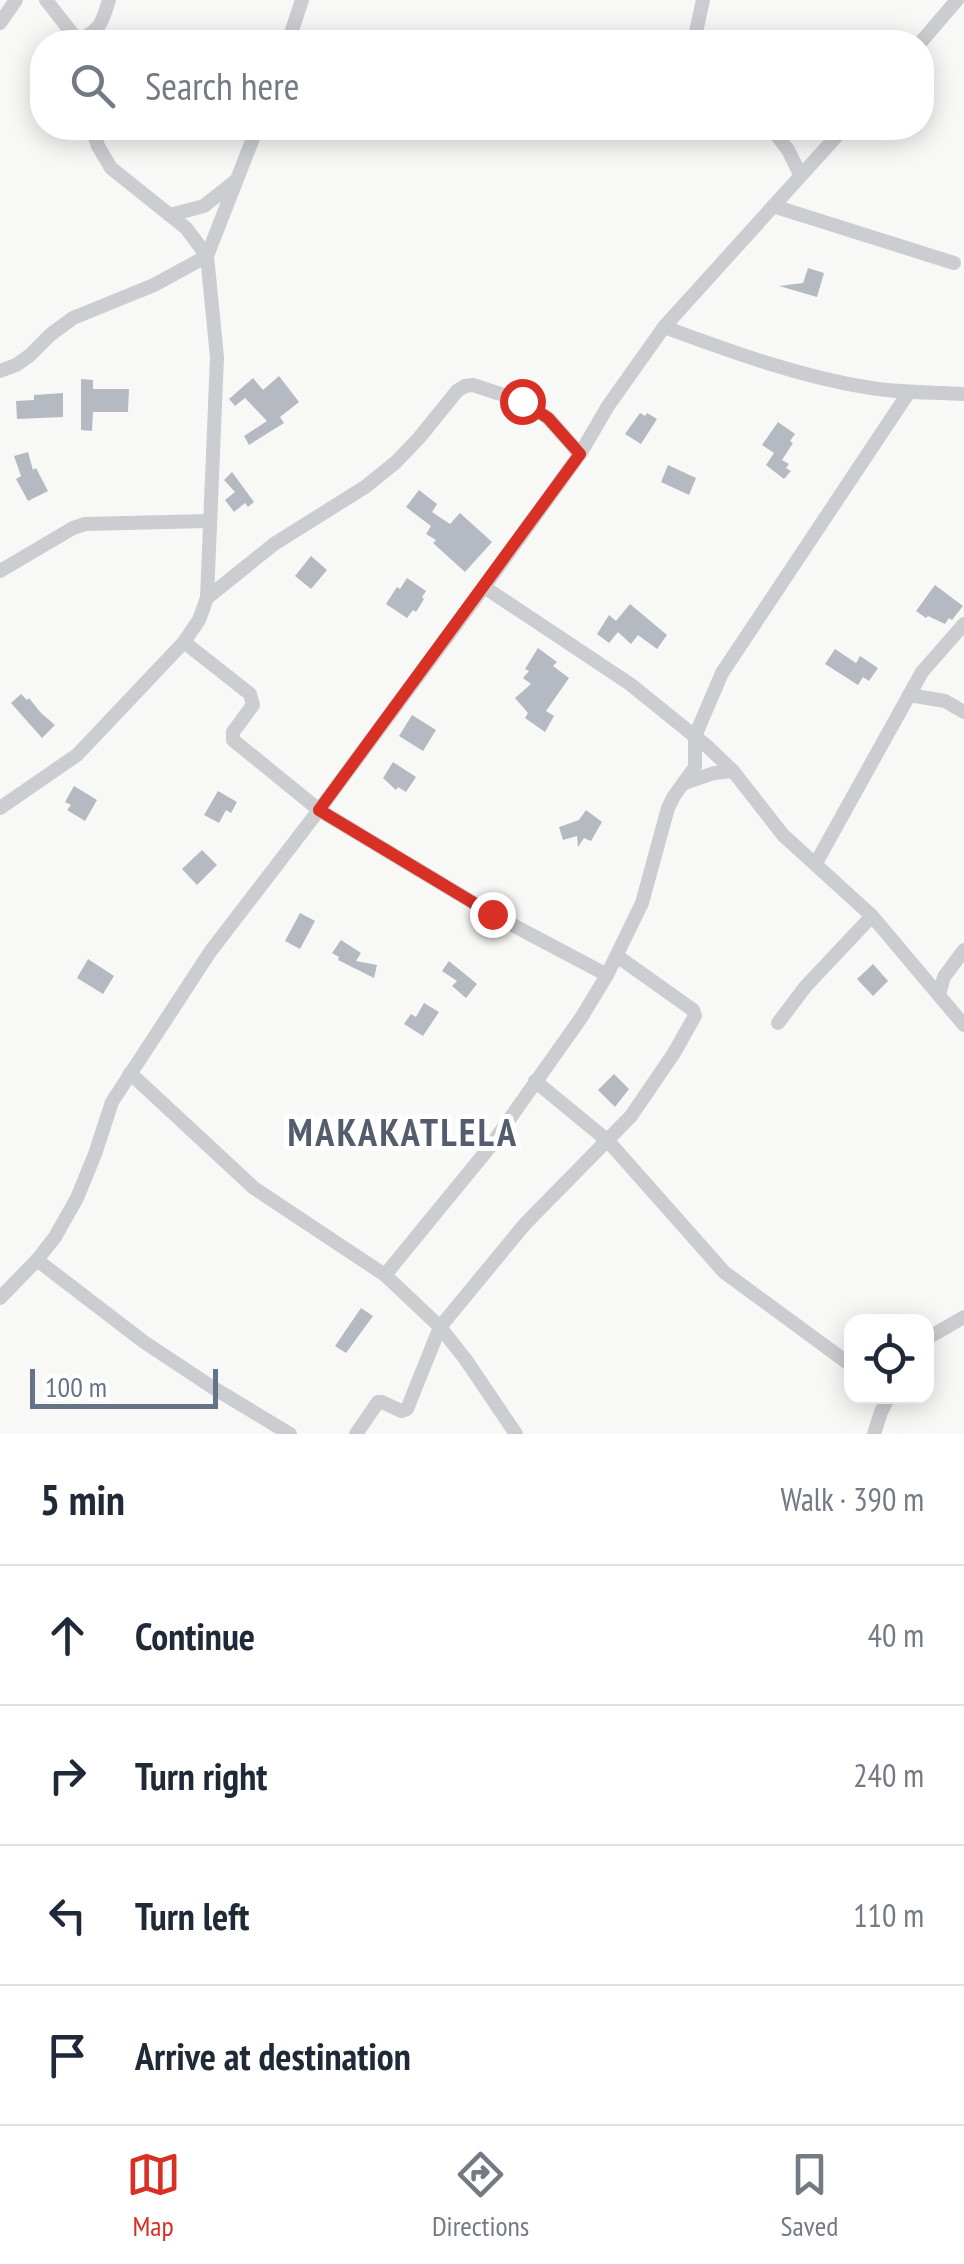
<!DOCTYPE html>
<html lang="en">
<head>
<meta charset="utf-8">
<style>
  :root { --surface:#fff; --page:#f6f6f7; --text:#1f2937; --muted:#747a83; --line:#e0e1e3; --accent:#d93025 }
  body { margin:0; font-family:"PT Sans Narrow",sans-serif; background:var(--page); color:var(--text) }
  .controls { position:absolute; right:30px; bottom:30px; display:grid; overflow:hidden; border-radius:20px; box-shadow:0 5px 25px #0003 }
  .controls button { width:90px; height:90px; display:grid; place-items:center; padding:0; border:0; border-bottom:2px solid var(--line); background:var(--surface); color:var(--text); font:50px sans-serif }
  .scale { position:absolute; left:30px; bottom:25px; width:188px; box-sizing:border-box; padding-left:10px; border:5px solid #657389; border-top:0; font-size:28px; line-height:35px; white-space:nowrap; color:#657389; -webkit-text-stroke:8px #fff; paint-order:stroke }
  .stop { position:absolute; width:30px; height:30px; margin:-22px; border:8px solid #d93025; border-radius:50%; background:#fff }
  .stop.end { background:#d93025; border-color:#fff; box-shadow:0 2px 10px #0008 }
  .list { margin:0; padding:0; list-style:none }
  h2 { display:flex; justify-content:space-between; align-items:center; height:130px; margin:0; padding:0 40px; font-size:42px }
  h2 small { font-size:32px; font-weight:400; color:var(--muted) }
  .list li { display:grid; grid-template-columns:65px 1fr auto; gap:30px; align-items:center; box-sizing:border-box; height:140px; padding:0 40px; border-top:2px solid var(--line) }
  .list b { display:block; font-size:38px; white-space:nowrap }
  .list em { font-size:32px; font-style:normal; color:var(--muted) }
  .icon { flex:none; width:55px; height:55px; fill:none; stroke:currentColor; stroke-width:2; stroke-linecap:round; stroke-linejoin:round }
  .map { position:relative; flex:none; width:964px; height:1434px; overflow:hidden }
  .search { position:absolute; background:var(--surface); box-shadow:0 5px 25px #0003; left:30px; right:30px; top:30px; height:110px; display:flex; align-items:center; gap:25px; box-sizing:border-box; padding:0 35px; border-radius:40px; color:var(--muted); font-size:38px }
  .sheet { height:690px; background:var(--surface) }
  nav { display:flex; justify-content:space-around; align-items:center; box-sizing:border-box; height:140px; border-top:2px solid var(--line); background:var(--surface); font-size:28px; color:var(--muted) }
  nav a { display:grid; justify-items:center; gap:5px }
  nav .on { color:var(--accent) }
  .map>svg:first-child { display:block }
  .building { fill:#b5bac2 }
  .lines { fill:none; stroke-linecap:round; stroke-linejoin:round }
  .minor { stroke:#cbcdd1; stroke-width:14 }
  .route { stroke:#d93025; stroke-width:12 }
  .labels { text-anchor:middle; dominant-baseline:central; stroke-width:10; stroke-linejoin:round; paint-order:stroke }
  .district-label { font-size:38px; font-weight:bold; letter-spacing:2.5px; fill:#545d6e; stroke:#fff }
</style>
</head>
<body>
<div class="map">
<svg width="964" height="1434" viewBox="0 0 964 1434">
  <rect width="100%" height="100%" fill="#f8f9f6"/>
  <g class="building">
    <path d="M808,268l16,5 -7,24 -38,-11 24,-3z"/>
    <path d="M279,376l20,26 -19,15 4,6 -35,22 -5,-9 23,-15 -22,-23 -10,8 -6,-7 24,-21 10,12z"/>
    <path d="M81,379l12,1v9h36l-1,23h-35l-1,19 -11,-1z"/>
    <path d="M63,393v24l-46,2 -1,-18 18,-1v-5z"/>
    <path d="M640,413l5,3 2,-3 10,6 -16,25 -16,-10z"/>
    <path d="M778,422l17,12 -5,7 3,2 -11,17 7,4 -3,4 5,3 -7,8 -18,-14 8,-12 -12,-8z"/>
    <path d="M28,452l5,18 3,-2 12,23 -20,10 -12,-22 5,-3 -7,-20z"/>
    <path d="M668,465l28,13 -7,17 -28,-13z"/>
    <path d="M232,472l22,30 -6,5 -3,-4 -11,9 -9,-12 10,-8 -11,-12z"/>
    <path d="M419,490l18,14 -5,8 18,12 10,-11 32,29 -27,30 -32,-29 3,-3 -10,-6 5,-8 -25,-19z"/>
    <path d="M311,556l16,14 -16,19 -16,-13z"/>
    <path d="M407,578l19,13 -4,6 2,2 -8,13 -3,-2 -6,8 -21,-14 11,-17 3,2z"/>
    <path d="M935,585l28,21 -11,14 -3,-2 -4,6 -17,-8 -2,2 -10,-7z"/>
    <path d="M630,604l37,31 -10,14 -19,-14 -7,9 -13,-12 -9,11 -12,-9 12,-19 7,6z"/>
    <path d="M538,648l19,14 -4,4 16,12 -23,33 8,5 -9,16 -20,-14 3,-5 -13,-15 16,-14 -8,-6 6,-7 -4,-2z"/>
    <path d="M835,649l21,14 4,-7 18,12 -9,13 -6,-4 -5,8 -33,-21z"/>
    <path d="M21,694l6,6 2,-2 12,15 14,12 -13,13 -31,-35z"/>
    <path d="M412,715l24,15 -13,21 -24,-15z"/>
    <path d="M393,762l23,15 -10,15 -8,-5 -2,3 -13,-12z"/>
    <path d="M74,786l23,14 -12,21 -18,-11 4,-5 -6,-3z"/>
    <path d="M218,791l19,11 -6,11 -5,-3 -7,13 -15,-8z"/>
    <path d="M586,810l16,12 -11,19 -7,-3 -6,9 -1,-11 -14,4 -4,-13 20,-7z"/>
    <path d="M202,850l15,15 -20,20 -15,-16z"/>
    <path d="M300,913l15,8 -15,28 -15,-8z"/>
    <path d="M341,940l20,13 -5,8 21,4 -3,13 -36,-18 1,-3 -7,-4z"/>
    <path d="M88,959l26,17 -11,18 -26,-16z"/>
    <path d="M449,961l28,23 -11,14 -14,-12 5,-5 -15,-10z"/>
    <path d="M873,964l15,17 -15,15 -16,-17z"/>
    <path d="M424,1003l15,9 -16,24 -19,-12 7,-10 5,3z"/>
    <path d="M614,1074l15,15 -14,18 -17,-17z"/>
    <path d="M361,1308l12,8 -27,37 -11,-7z"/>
  </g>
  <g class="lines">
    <g class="minor">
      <path d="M46,0l33,42"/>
      <path d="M0,23l16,-23"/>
      <path d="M79,40c22,-11 23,-17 30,-40"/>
      <path d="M288,42l14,-42"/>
      <path d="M701,42l-5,-10 7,-32"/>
      <path d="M921,42l36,-42"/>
      <path d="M771,128l17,22 12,24"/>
      <path d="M773,206l181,57"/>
      <path d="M170,215l34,-9 30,-24"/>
      <path d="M664,327c68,25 136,50 207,61 31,5 62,4 93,6"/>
      <path d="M0,371l16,-6 13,-9 21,-21 23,-17 81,-33 53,-29 50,-128"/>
      <path d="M0,571l73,-43 12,-4 125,-3"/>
      <path d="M484,587l146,97 78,63 25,24 50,64 89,81 92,109"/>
      <path d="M207,598l67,-54 91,-57 31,-25 23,-24 38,-47 8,-5 8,-1 49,16 26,17 32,36"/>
      <path d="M184,642l66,52 3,11 -20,27v8l86,70 173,104 115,61"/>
      <path d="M909,695l36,6 19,11"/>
      <path d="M685,783l29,-10 19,-2"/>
      <path d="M0,808l77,-53 107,-113 15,-22 8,-22 10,-241 -10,-101 -21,-28 -75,-60 -13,-22 -6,-18"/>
      <path d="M816,863l106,-191 42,-48"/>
      <path d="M939,995l5,-18 20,-27"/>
      <path d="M778,1023l28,-37 66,-70"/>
      <path d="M130,1073l124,115 131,87 55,52 26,33 50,74"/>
      <path d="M535,1081l73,60 116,131 128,94"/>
      <path d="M37,1260l107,82 68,45 78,47"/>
      <path d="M385,1275l104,-127 92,-130 26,-43 35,-72 26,-95 6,-12 21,-29v-31l27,-63 187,-281"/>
      <path d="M0,1298l37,-38 18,-23 22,-39 18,-44 17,-52 98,-150 109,-142 165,-223 96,-133 28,-48 56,-79 180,-199"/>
      <path d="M926,1339l38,-22"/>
      <path d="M356,1434l22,-32h4l19,9 6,-2 33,-82 85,-103 106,-108 43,-63 18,-32 3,-5 -2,-6 -76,-54"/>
      <path d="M874,1434l7,-22 8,-16"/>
    </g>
  </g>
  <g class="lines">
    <path class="route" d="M492,914l-173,-104 261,-356 -32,-36 -26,-17"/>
  </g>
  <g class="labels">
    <g class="district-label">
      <text x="403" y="1131">MAKAKATLELA</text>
    </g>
  </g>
</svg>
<div class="controls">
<button><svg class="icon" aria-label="locate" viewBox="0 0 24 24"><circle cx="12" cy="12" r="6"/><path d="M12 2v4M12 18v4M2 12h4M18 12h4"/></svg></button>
</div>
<div class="scale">100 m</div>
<div class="stop" style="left:522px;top:401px"></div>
<div class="stop end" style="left:492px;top:914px"></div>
<div class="search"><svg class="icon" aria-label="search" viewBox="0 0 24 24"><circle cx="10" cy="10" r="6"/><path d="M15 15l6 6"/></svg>Search here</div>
</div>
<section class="sheet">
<h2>5 min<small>Walk · 390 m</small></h2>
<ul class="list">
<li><svg class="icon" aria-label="ahead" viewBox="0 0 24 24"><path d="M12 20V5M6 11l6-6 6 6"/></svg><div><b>Continue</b></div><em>40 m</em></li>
<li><svg class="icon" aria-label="right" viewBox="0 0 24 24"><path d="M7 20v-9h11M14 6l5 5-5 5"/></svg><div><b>Turn right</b></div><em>240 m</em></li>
<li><svg class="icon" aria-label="left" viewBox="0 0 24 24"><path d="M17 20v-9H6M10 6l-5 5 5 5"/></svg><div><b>Turn left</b></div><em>110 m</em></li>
<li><svg class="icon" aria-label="arrive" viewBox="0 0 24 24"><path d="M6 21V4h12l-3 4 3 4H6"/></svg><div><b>Arrive at destination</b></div></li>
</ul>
</section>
<nav>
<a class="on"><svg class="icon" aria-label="map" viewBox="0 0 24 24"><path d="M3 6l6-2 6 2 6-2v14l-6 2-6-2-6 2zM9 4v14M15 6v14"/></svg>Map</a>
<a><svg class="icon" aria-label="directions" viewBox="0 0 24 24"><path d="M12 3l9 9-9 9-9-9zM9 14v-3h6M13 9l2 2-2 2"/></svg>Directions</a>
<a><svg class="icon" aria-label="saved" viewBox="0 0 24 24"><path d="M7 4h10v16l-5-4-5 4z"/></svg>Saved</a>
</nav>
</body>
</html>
